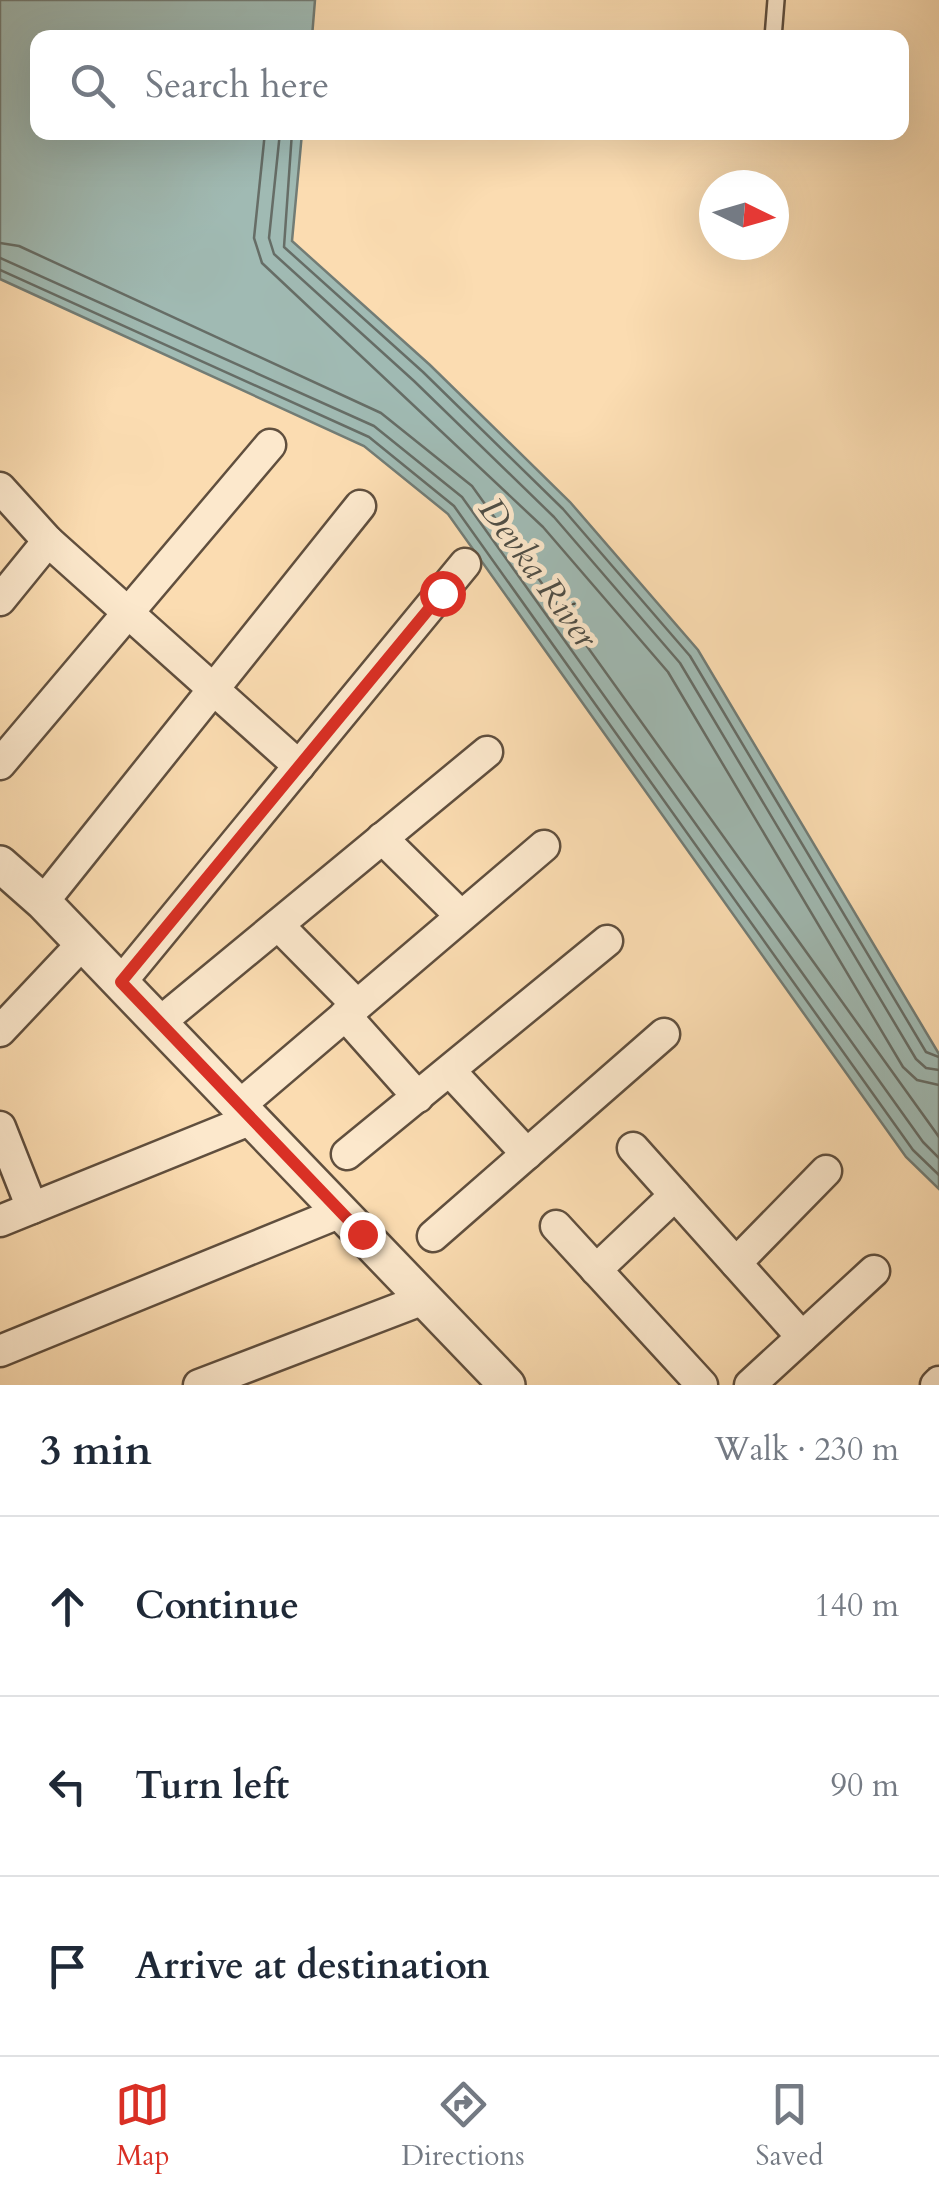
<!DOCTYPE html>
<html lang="en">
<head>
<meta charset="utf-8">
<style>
  :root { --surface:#fff; --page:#f2f2f3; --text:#1f2937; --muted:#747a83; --line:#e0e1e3; --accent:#d93025 }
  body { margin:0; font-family:Cardo,serif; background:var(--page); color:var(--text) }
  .compass { position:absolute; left:699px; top:170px; width:90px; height:90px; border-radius:50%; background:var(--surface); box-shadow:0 10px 40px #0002; rotate:95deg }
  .stop { position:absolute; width:30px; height:30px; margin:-22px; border:8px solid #d93025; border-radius:50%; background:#fff }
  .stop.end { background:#d93025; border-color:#fff; box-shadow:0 2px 10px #0008 }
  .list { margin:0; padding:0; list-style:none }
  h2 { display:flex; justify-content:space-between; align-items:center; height:130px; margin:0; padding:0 40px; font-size:42px }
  h2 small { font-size:32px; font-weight:400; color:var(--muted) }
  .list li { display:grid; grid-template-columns:65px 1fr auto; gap:30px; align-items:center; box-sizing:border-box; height:180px; padding:0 40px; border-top:2px solid var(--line) }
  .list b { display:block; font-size:38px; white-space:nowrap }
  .list em { font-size:32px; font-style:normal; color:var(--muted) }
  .icon { flex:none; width:55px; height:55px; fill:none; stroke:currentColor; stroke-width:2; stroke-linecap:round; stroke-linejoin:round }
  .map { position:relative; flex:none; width:939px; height:1385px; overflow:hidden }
  .search { position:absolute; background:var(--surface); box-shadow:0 10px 40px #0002; left:30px; right:30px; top:30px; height:110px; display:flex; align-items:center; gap:25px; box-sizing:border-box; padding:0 35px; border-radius:20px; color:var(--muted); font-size:38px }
  .sheet { height:670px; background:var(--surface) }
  nav { display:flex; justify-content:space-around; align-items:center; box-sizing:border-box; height:140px; border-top:2px solid var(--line); background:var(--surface); font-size:28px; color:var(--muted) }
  nav a { display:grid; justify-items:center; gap:5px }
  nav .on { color:var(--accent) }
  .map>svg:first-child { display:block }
  .water { fill:#a0bab3; stroke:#727c75; stroke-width:2.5 }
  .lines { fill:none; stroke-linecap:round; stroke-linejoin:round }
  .shore { stroke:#666d66; stroke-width:2.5 }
  .service-casing { stroke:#604f3e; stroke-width:20 }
  .minor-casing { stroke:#604f3e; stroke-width:35 }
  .tertiary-casing { stroke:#604f3e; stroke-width:40 }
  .service { stroke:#fce8cc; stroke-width:15 }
  .minor { stroke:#fce8cc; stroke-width:30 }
  .tertiary { stroke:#fce8cc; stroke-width:35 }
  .route { stroke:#d93025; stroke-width:12 }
  .labels { text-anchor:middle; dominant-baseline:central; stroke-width:10; stroke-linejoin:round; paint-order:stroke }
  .water-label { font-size:35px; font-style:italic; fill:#4f4e46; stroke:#fce8cc }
</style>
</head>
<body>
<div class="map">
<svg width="939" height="1385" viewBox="0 0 939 1385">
  <rect width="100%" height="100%" fill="#fbdcb1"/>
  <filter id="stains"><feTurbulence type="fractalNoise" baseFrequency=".002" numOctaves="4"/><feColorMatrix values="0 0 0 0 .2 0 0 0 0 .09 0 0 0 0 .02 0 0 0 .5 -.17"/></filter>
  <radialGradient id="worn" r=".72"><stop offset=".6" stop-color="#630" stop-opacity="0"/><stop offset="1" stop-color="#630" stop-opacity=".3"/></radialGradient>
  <path class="water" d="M0,0h315l-3,37 -274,1v94l264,1 -10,108 138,124 140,137 128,148 241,404v135l-33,-32 -458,-643 -84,-68 -364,-167z"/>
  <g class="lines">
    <g class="shore">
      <path d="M265,132l-11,106 8,25 281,264 125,145 235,395 14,13 22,5"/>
      <path d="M280,132l-11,106 5,16 140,127 140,136 126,146 236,396 10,9 13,2"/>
      <path d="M292,132l-8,115 139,125 140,137 127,147 236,396 13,5"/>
      <path d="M0,243l19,3 362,167 91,73 467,651"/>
      <path d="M0,258l374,168 88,71 461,645 16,16"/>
      <path d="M0,270l369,167 85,69 459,644 26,25"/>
    </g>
    <g class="service-casing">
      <path id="service" d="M773,38l3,-38"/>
    </g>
    <g class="minor-casing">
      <g id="minor">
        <path d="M0,488l48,53 251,225"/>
        <path d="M0,600l48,-59"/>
        <path d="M0,764l270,-319"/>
        <path d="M382,838l79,78"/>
        <path d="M43,902l317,-396"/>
        <path d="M278,925l79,80"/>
        <path d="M121,982l344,-418"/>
        <path d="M345,1015l73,82"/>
        <path d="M159,1023l328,-271"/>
        <path d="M0,1031l83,-88"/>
        <path d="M450,1071l77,83"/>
        <path d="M239,1106l305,-260"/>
        <path d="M0,1127l32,81"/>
        <path d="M633,1148l169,189"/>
        <path d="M347,1154l260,-213"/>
        <path d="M0,1221l252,-102"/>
        <path d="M556,1226l146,159"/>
        <path d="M433,1236l231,-202"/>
        <path d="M736,1263l90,-92"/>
        <path d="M596,1270l79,-75"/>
        <path d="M0,1351l341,-139"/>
        <path d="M199,1385l225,-86"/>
        <path d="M750,1385l124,-114"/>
        <path d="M936,1385l3,-3"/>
      </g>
    </g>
    <g class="tertiary-casing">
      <path id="tertiary" d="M0,864l43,38 464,483"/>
    </g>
    <use href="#service" class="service"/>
    <use href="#minor" class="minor"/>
    <use href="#tertiary" class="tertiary"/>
  </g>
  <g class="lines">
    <path class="route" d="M362,1234l-241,-252 321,-389"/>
  </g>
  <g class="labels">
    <g class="water-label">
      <text transform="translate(538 573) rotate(54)">Devka River</text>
    </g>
  </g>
  <rect width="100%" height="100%" filter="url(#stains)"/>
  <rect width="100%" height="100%" fill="url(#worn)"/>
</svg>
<svg class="compass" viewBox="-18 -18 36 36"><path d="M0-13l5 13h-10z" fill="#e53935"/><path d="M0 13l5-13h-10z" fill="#747a83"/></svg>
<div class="stop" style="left:442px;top:593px"></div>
<div class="stop end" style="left:362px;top:1234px"></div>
<div class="search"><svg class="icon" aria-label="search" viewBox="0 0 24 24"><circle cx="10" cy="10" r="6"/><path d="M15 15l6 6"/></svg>Search here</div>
</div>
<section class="sheet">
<h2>3 min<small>Walk · 230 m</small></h2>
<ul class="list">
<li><svg class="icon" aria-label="ahead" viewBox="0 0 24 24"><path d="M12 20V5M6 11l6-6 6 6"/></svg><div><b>Continue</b></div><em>140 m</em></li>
<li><svg class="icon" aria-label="left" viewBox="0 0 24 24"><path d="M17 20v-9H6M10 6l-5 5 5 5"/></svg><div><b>Turn left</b></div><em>90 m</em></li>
<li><svg class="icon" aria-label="arrive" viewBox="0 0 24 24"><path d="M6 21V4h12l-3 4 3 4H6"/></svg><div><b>Arrive at destination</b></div></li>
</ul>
</section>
<nav>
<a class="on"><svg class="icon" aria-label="map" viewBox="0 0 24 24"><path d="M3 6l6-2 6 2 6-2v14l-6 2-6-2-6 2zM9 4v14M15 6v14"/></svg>Map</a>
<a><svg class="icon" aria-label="directions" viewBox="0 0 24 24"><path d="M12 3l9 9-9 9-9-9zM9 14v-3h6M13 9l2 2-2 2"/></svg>Directions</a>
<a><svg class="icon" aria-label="saved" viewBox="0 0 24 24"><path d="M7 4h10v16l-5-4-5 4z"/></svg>Saved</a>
</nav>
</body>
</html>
